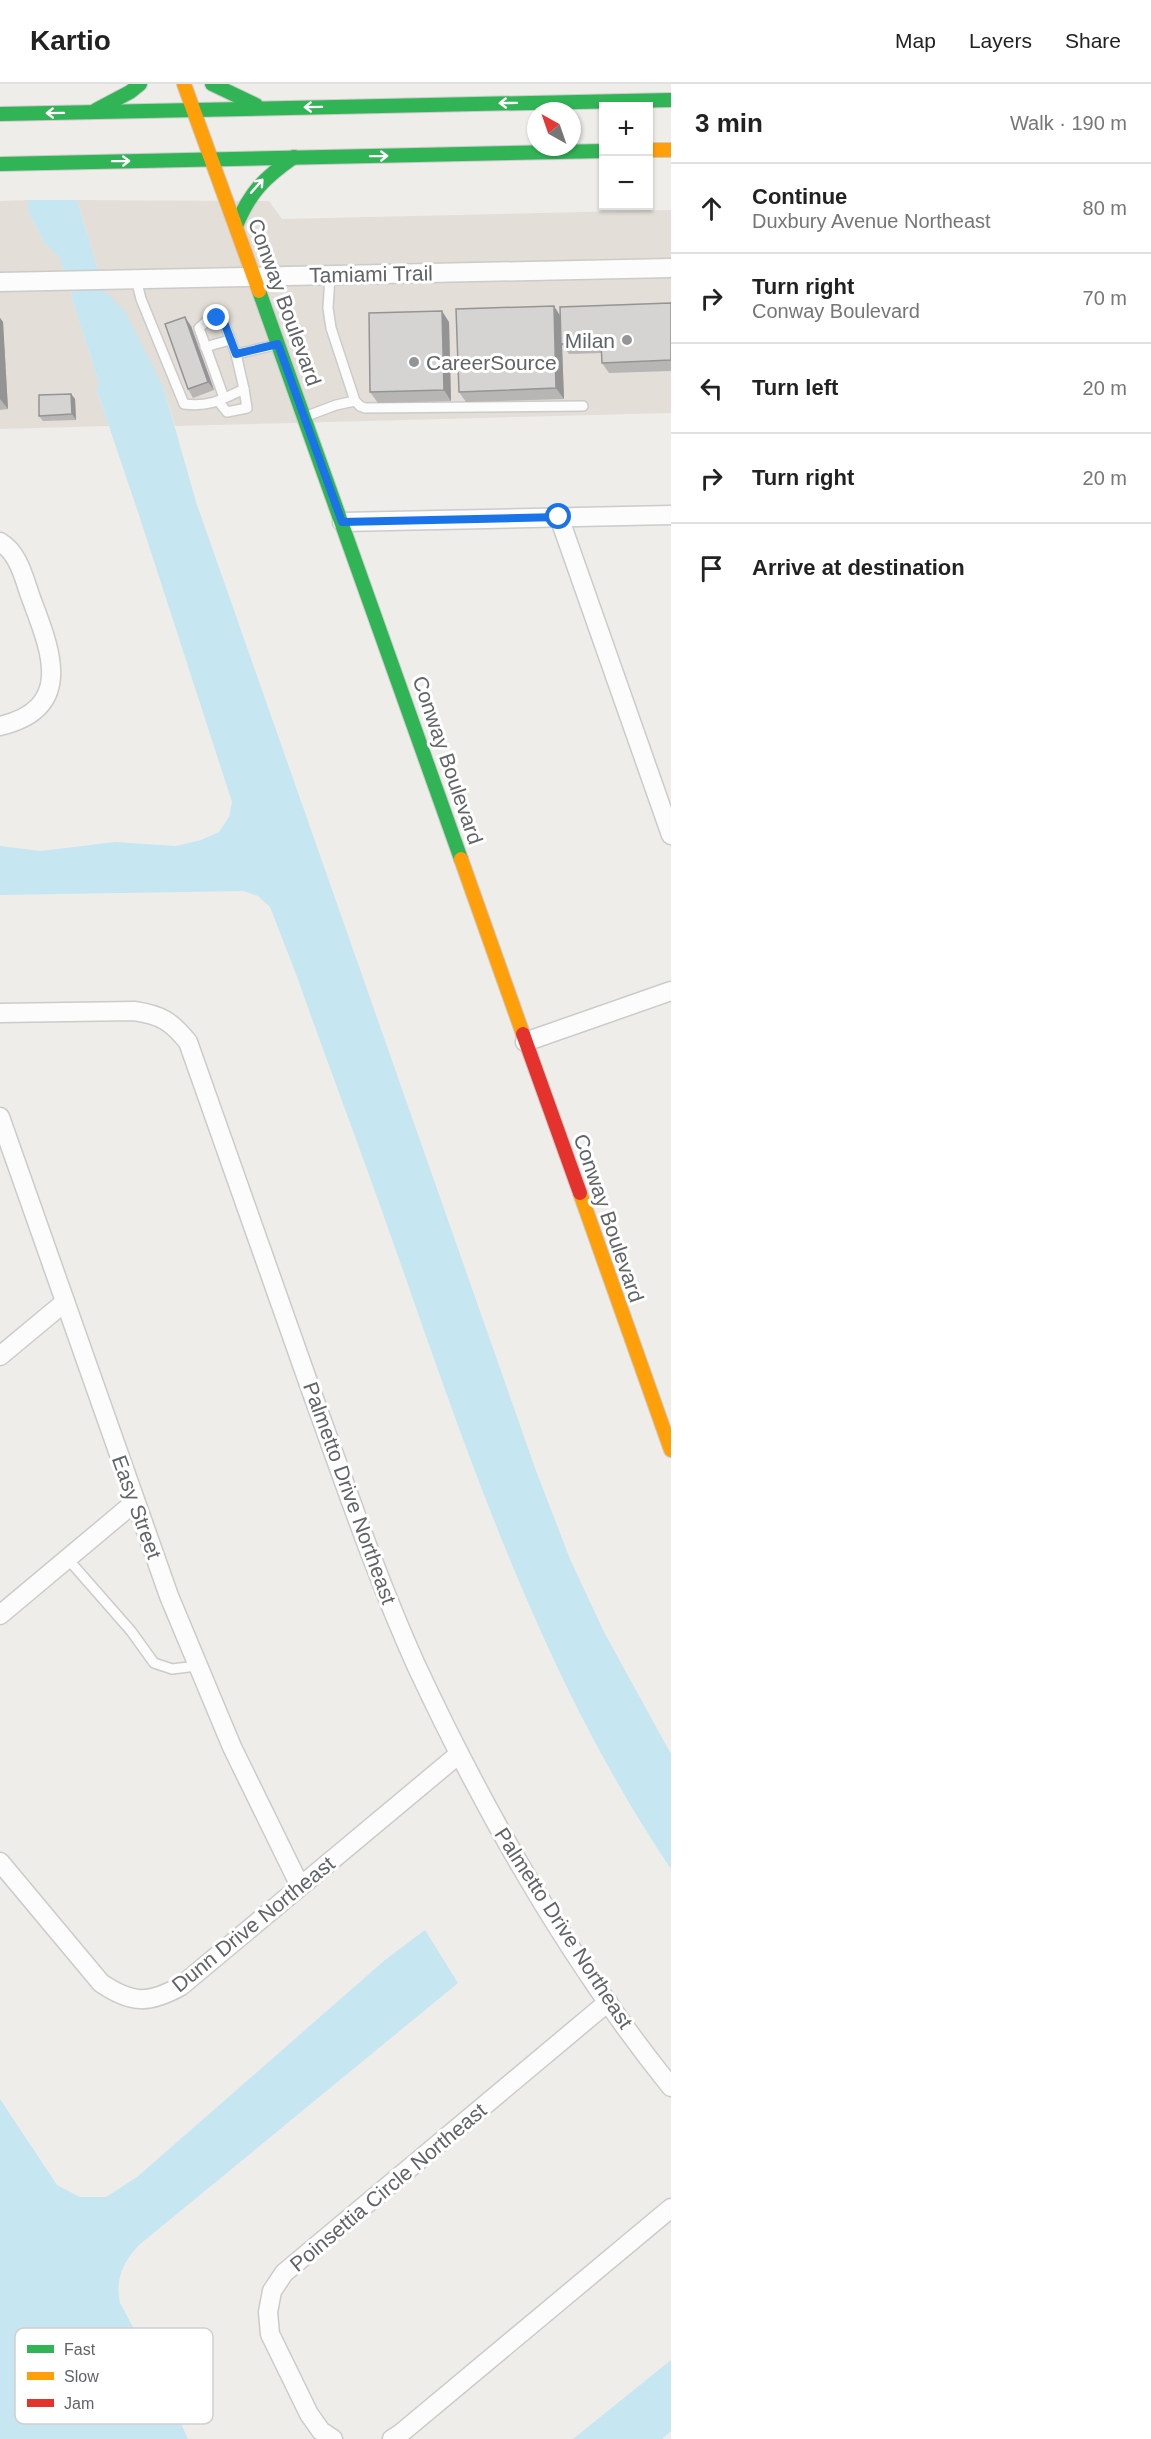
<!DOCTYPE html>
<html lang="en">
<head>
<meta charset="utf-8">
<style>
  :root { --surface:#fff; --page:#f2f2f2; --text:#222; --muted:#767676; --line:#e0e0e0 }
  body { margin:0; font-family:Helvetica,sans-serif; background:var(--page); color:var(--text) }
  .controls { position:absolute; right:18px; top:18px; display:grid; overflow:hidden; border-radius:0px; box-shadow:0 2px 4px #0004 }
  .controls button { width:54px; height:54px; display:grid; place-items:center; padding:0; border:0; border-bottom:2px solid var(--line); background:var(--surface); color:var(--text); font:30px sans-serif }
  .compass { position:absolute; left:527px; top:18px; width:54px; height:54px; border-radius:50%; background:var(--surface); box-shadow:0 2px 4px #0004; rotate:320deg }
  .stop { position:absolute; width:18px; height:18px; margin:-14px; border:4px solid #1a73e8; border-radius:50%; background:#fff }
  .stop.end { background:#1a73e8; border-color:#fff; box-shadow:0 2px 6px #0008 }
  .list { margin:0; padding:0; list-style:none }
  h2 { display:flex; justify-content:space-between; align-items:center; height:78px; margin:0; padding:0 24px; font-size:26px }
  h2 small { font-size:20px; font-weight:400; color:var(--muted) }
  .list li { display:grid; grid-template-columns:39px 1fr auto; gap:18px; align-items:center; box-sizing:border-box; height:90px; padding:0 24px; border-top:2px solid var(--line) }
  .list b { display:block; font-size:22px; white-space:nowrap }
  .list p { margin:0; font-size:20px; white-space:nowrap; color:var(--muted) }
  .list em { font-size:20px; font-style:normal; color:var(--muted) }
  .icon { flex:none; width:33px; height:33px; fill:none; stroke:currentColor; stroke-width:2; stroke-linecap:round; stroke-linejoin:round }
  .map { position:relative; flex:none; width:671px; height:2355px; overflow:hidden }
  header { display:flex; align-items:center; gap:36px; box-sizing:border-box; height:84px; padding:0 30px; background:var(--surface); border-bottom:2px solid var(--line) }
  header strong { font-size:28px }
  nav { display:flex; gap:33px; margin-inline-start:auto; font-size:21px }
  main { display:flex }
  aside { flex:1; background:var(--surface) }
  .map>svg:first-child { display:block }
  .commercial { fill:#e3ded7 }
  .water { fill:#c6e6f2 }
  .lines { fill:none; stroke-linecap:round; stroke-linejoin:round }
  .lane-casing { stroke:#cbcbca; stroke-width:12 }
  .street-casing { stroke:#cbcbca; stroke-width:21 }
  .fast-casing { stroke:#cbcbca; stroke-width:16 }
  .slow-casing { stroke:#cbcbca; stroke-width:16 }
  .jam-casing { stroke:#cbcbca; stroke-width:16 }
  .lane { stroke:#fdfcfc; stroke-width:9 }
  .street { stroke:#fdfcfc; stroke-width:18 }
  .fast { stroke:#30b455; stroke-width:14 }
  .slow { stroke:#ff9f0a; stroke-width:14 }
  .jam { stroke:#e5322d; stroke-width:14 }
  .wall { fill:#b7b6b5 }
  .shaded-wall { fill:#959494 }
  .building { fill:#d5d4d3; stroke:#959494; stroke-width:1.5 }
  .oneway { stroke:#fff }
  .route { stroke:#1a73e8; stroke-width:8 }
  .poi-dot { fill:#929495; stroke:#fff; stroke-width:2 }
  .labels { text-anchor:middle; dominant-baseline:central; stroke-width:6; stroke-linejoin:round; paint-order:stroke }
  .street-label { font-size:21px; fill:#606467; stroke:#fff }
  .poi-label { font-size:21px; fill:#606467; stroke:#fff; text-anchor:end }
  .key { fill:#fff; stroke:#cfd0d1; stroke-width:1.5 }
  .key-label { font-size:16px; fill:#606467 }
</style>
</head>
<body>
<header>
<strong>Kartio</strong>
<nav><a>Map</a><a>Layers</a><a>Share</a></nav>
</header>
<main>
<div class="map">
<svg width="671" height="2355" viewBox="0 0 671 2355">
  <rect width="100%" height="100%" fill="#efedea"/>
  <g class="commercial">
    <path d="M28,116v11l17,33 14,13 12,33 2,12 26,81 -2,9 12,34 -109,3v-228z"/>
    <path d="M77,116l192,1 13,18 389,-9v203l-496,13 -11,-37 -60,-99z"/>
  </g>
  <g class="water">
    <path d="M28,116h49l27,90 22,23 38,76 32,113 339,966 35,91 34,73 67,122v115c-125,-185 -199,-401 -272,-610 -33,-95 -69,-189 -103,-285l-26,-67 -12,-11 -15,-5 -243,4v-49l41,5 74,-9 61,4 25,-6 18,-8 10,-15 3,-15 -93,-287 -42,-124 2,-8 -26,-81 -2,-12 -12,-33 -14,-13 -17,-33z"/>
    <path d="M425,1846l33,53 -319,262c-16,17 -24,34 -19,58l40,74 28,62h-188v-340l57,86 23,12h26l31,-20 248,-217z"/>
    <path d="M671,2276v71l-9,8h-89z"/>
  </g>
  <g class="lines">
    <g class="lane-casing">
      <g id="lane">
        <path d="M136,195l5,20 43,105c26,3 37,-4 60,-15l-8,-35 39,-9"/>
        <path d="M205,263l25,-7"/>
        <path d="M224,314l-25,-70 9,-8 9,-2 7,4 12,32"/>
        <path d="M355,317l5,5 5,2 218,-2"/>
        <path d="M219,318l8,10 20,-4 -3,-19"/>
        <path d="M307,332l29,-11 19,-4 -24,-73 -3,-20 2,-33"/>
        <path d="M67,1474l64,73 23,32 18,6 25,-3"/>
      </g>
    </g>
    <g class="street-casing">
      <g id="street">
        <path d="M0,198l671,-14"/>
        <path d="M559,433l112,318"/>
        <path d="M342,438l329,-7"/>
        <path d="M0,458c19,11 24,37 31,56 19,51 45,110 -31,128"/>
        <path d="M0,929l134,-2c27,4 37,10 54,31 41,117 83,234 124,351 33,91 64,183 104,272 69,148 152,294 255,422"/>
        <path d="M525,958l146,-51"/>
        <path d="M0,1033l169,479 63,151 68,139"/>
        <path d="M0,1272l65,-54"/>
        <path d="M0,1531l135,-113"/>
        <path d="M0,1778l101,121c31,21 48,21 80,3l278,-232"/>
        <path d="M333,2355l-12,-8 -12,-17 -39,-80 -2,-22 4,-21 12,-18 324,-271"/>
        <path d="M392,2355l8,-5 271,-226"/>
      </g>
    </g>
    <g class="fast-casing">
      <g id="fast">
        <path d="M212,0l44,21"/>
        <path d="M96,26l34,-18 10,-8"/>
        <path d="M0,30l671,-14"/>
        <path d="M0,80l604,-13"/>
        <path d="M236,142c14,-34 28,-48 58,-69"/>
        <path d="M259,207l202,568"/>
      </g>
    </g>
    <g class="slow-casing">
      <g id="slow">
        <path d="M184,0l75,207"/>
        <path d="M648,66h23"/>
        <path d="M461,775l62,175"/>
        <path d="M580,1109l91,257"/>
      </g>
    </g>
    <g class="jam-casing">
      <path id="jam" d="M523,950l57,159"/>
    </g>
    <use href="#lane" class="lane"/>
    <use href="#street" class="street"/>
    <use href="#fast" class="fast"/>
    <use href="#slow" class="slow"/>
    <use href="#jam" class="jam"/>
  </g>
  <g class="wall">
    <path d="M671,219v68l-62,2 -7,-10v-10l-33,1 -7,-9 2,54 -98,3 -7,-10 101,-77z"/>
    <path d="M0,234l3,4 5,87 -8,1z"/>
    <path d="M449,238l2,79 -73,2 -8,-11z"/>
    <path d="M191,242l23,64 -21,8 -5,-9z"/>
    <path d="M71,310l4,5 1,21 -33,1 -4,-5z"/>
  </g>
  <g class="shaded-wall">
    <path d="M554,222l7,11 3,82 -8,-11z"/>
    <path d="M442,227l7,11 2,79 -7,-11z"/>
    <path d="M185,233l6,9 23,64 -6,-8z"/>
    <path d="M0,234l3,4 5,87 -8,-10z"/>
    <path d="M71,310l4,5 1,21 -4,-6z"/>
  </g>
  <g class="building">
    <path d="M671,219v57l-69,3 -1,-21 -40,2 -1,-37z"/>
    <path d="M554,222l2,82 -97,4 -3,-83z"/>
    <path d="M442,227l2,79 -74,2 -1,-79z"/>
    <path d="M185,233l23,65 -20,7 -23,-65z"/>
    <path d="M71,310l1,20 -33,2v-21z"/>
  </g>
  <defs><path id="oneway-shaft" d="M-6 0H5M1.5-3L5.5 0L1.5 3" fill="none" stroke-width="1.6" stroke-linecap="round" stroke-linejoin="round" transform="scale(1.5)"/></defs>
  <g class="oneway">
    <use href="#oneway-shaft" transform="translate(508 19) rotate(179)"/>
    <use href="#oneway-shaft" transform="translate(313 23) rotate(179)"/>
    <use href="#oneway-shaft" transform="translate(55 29) rotate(179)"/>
    <use href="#oneway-shaft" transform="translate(379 72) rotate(-1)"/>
    <use href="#oneway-shaft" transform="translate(121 77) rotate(-1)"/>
    <use href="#oneway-shaft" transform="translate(257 102) rotate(-49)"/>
  </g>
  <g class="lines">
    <path class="route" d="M217,234l7,4 12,32 42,-10 64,178 217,-5"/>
  </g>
  <g class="poi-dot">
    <circle cx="627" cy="256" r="6"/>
    <circle cx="414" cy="278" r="6"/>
  </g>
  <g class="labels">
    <g class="street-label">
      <text transform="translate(371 190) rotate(-1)">Tamiami Trail</text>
      <text transform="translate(285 218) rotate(70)">Conway Boulevard</text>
      <text transform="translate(448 676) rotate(71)">Conway Boulevard</text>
      <text transform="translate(609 1134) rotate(71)">Conway Boulevard</text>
      <text transform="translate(350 1409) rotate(70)">Palmetto Drive Northeast</text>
      <text transform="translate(137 1423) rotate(70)">Easy Street</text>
      <text transform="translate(253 1840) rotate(-39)">Dunn Drive Northeast</text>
      <text transform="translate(564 1844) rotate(57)">Palmetto Drive Northeast</text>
      <text transform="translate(388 2103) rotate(-40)">Poinsettia Circle Northeast</text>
    </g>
    <g class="poi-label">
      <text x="615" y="256">Milan</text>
      <text x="426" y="278" text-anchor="start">CareerSource</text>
    </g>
  </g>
  <rect x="15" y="2244" width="198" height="96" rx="9" class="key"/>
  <rect x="27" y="2261" width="27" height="8" fill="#30b455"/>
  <rect x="27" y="2288" width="27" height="8" fill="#ff9f0a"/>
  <rect x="27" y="2315" width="27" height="8" fill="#e5322d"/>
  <g class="key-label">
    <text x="64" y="2271">Fast</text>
    <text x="64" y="2298">Slow</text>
    <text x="64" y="2325">Jam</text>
  </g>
</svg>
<div class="controls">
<button>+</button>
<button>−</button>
</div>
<svg class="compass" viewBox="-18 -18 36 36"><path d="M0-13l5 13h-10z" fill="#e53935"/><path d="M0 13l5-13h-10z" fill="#767676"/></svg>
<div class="stop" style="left:559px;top:433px"></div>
<div class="stop end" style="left:217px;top:234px"></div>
</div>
<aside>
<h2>3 min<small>Walk · 190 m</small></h2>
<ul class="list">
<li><svg class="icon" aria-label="ahead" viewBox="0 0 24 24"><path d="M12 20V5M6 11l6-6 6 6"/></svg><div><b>Continue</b><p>Duxbury Avenue Northeast</p></div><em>80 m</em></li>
<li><svg class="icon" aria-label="right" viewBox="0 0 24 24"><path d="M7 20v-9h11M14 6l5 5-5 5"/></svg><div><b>Turn right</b><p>Conway Boulevard</p></div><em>70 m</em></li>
<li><svg class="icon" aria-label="left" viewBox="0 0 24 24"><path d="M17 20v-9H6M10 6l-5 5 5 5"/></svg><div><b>Turn left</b></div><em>20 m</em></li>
<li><svg class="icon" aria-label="right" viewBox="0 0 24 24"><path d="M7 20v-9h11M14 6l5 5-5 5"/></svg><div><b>Turn right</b></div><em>20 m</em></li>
<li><svg class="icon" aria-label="arrive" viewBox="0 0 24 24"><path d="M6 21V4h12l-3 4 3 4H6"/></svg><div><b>Arrive at destination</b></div></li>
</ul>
</aside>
</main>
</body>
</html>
